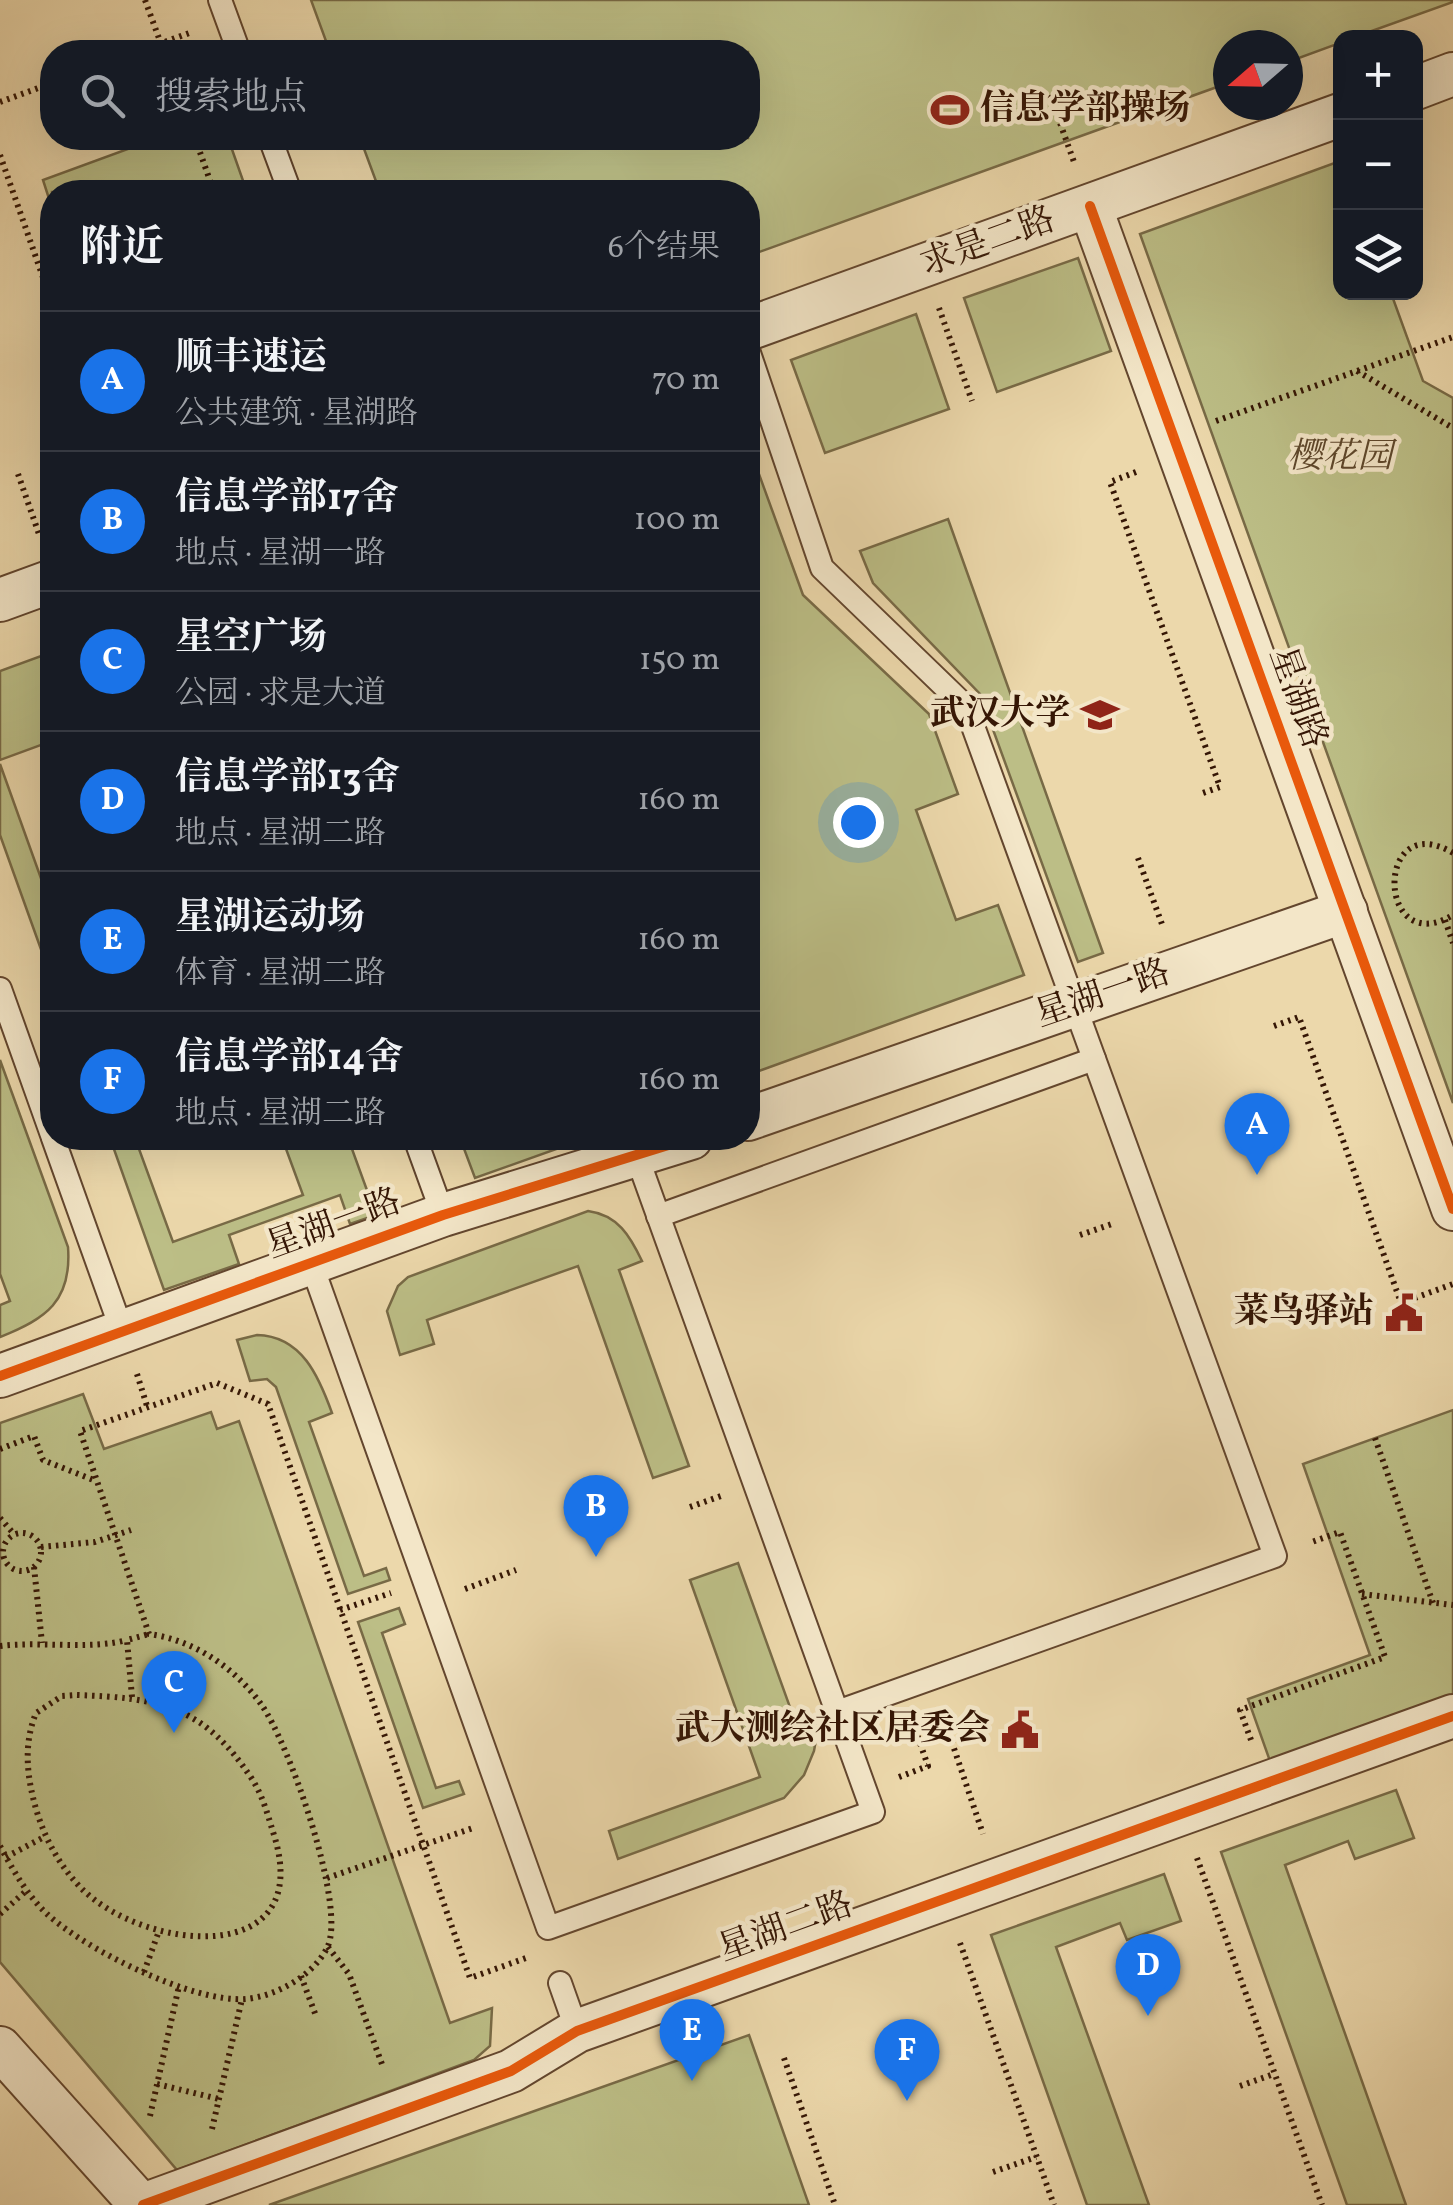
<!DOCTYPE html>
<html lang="zh">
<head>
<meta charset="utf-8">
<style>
  :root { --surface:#171b24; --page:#242831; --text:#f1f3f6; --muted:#9ea1a6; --line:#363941; --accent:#1a73e8 }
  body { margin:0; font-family:Vollkorn,"Noto Serif SC",serif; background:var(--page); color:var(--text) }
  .controls { position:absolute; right:30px; top:30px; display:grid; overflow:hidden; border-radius:20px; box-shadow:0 10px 40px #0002 }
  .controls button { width:90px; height:90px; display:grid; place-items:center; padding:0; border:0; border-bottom:2px solid var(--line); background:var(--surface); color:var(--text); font:50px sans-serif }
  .compass { position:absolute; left:1213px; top:30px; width:90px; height:90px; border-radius:50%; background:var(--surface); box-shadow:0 10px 40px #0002; rotate:250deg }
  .you { position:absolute; left:858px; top:822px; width:35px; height:35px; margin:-25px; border:8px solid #fff; border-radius:50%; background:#1a73e8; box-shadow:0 0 0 15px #1a73e833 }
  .badge { display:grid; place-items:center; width:65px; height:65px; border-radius:50%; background:var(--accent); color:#fff; font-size:32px; font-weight:700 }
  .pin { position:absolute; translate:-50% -82px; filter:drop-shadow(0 2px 5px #0008) }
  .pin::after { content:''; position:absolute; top:52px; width:35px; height:30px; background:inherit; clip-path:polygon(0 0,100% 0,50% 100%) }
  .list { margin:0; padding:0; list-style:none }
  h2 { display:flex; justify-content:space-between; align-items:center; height:130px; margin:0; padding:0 40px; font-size:42px }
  h2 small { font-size:32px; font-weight:400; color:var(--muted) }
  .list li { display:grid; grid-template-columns:65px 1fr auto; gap:30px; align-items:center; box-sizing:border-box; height:140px; padding:0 40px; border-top:2px solid var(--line) }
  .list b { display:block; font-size:38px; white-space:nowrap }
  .list p { margin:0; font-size:32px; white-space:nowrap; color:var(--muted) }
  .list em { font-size:32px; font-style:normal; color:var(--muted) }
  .icon { flex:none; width:55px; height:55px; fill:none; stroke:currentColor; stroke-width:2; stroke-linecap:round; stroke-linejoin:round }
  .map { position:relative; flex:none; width:1453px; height:2205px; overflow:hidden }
  .search { position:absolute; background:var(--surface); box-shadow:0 10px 40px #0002; left:40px; top:40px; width:720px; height:110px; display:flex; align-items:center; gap:25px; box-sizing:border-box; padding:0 35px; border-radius:40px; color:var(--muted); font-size:38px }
  .panel { position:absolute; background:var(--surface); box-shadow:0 10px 40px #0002; left:40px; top:180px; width:720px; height:970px; border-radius:40px }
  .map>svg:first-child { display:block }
  .green { fill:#bcbe86; stroke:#786a46; stroke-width:2.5 }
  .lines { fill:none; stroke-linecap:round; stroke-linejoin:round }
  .service-casing { stroke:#63462e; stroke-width:26 }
  .minor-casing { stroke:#63462e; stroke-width:46 }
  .path { stroke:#351605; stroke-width:6; stroke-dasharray:2.5 5; stroke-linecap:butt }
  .service { stroke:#f3e6c8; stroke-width:22 }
  .minor { stroke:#f3e6c8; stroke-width:42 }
  .cycleway-casing { stroke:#f3e6c8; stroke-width:16 }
  .cycleway { stroke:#e8590c; stroke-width:10 }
  .labels { text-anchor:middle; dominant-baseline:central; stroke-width:9; stroke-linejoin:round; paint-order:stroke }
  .poi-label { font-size:35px; font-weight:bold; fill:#351605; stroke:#f3e6c8; text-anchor:end }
  .street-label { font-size:35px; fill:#351605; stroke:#f3e6c8 }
  .park-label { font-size:35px; font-style:italic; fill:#5e482c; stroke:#f3e6c8 }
</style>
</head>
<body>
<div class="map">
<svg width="1453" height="2205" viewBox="0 0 1453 2205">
  <rect width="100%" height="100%" fill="#ecd8ab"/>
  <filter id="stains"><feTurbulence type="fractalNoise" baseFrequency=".002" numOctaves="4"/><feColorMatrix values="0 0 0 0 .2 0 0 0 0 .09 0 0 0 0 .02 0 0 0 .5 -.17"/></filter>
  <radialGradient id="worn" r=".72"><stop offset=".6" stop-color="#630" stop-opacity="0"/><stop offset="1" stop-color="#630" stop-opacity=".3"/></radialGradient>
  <g class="green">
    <path d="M311,0h1142v2l-98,35 -15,1v5l-52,19v-17h-60v38l-480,173v-64h-368l-20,-54h388v-86h-418z"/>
    <path d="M146,138h82l19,54h-195v16l-9,-28 104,-38z"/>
    <path d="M1340,161v131l51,1 32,88 30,17v705l-313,-869z"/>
    <path d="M1078,258l33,93 -114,41 -33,-94z"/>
    <path d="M916,314l33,95 -124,44 -34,-93z"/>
    <path d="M748,444l55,151 126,119 29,80 -42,16 40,110 42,-15 26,70 -276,100z"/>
    <path d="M948,519l155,434 -25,9 -98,-268 -107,-111 -13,-32z"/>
    <path d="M52,652v89l-52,19v-89z"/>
    <path d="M0,764l52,145v71l-52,-145z"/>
    <path d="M0,1060l68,187c4,54 -22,72 -68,90v-32l10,-4 -10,-27z"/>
    <path d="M110,1138h25l38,104 130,-47 -21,-57h66l28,77 -26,9 -10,-29 -111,40 10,29 -75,26z"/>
    <path d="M460,1138h127l-112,40z"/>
    <path d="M588,1211c30,4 42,25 54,50l-23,9 70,196 -36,12 -75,-212 -151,54 7,24 -34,11 -13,-44 11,-25 10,-9z"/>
    <path d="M257,1335c45,1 62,42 75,78l-23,9 55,154 22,-8 4,12 -42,14 -72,-207 -9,-8 -17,2 -13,-41z"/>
    <path d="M83,1394l21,55 107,-37 6,17 22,-8 211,602 42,-15 -2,38 -16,14 -297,110 -177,-208v-539z"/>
    <path d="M1453,1410v290l-182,64 -23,-65 122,-44 -67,-191z"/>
    <path d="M738,1563l58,161 20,-6 2,11 -4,22 -10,24 -20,23 -166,61 -9,-28 151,-54 -70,-197z"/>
    <path d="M399,1608l6,16 -23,9 54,155 23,-7 5,13 -41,14 -65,-186z"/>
    <path d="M1396,1790l18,48 -59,21 -7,-18 -63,24 121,340h-59l-126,-353z"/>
    <path d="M1164,1874l17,47 -54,19 -7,-17 -64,24 93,258h-62l-96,-270z"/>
    <path d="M749,2035l60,170h-540z"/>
  </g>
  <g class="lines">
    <g class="service-casing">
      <g id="service">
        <path d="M220,0l19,52"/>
        <path d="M270,138l20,54"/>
        <path d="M748,350l74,218 144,139 309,849 -438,156"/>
        <path d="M0,989l52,146"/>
        <path d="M53,1138l69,193"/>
        <path d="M415,1138l28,77"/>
        <path d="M658,1216l436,-157"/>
        <path d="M311,1263l237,665 325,-116 -237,-658"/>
        <path d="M560,1983l17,48"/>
      </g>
    </g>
    <g class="minor-casing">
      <g id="minor">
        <path d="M1416,88l37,-14"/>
        <path d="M1090,206l363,1003"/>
        <path d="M748,329l592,-214"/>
        <path d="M0,600l52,-19"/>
        <path d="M748,1119l598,-208"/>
        <path d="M0,1376l443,-161 248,-77"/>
        <path d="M0,2048l141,157"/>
        <path d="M143,2205l368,-134 66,-40 876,-315"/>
      </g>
    </g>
    <g class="path">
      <path d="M145,0l19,52"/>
      <path d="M137,52l55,-20"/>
      <path d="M1050,95l24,67"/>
      <path d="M0,102l52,-19"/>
      <path d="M195,138l19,54"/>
      <path d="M0,155l52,148"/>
      <path d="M939,308l33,93"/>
      <path d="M1357,371l96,57"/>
      <path d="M1216,421l237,-84"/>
      <path d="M1136,472l-26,10 110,305 -20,7"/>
      <path d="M18,474l22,63"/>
      <path d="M1453,853c-79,-47 -77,108 0,62"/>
      <path d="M1138,858l25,69"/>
      <path d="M1445,920l8,23"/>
      <path d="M1274,1026l25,-9 102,286 52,-19"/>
      <path d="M1080,1235l35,-12"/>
      <path d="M137,1374l10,32"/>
      <path d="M1375,1438l58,165"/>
      <path d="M0,1449l34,-13 9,24 53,21"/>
      <path d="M690,1507l31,-11"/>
      <path d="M0,1518l14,16"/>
      <circle cx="22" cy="1552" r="19"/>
      <path d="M41,1547l54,-5 36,-12"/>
      <path d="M34,1567l8,76"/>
      <path d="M465,1589l51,-19"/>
      <path d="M1362,1594l91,11"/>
      <path d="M340,1610l51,-17"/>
      <path d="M0,1646c41,-5 89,4 127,-6"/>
      <path d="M77,1695c83,3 127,11 175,84 11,17 16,37 22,56 42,134 -130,117 -193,53 -22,-23 -36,-49 -45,-79 -9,-32 -13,-64 0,-96l26,-17z"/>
      <path d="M132,1697l-5,-57 22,-6"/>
      <path d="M942,1713l41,121"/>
      <path d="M1251,1740l-11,-30 145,-53 -45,-125 -31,11"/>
      <path d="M899,1777l29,-11 -15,-43"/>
      <path d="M0,1846c13,24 27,49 47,68 39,36 146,89 199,85 30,-3 67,-23 81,-51 21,-40 -39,-207 -66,-244 -26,-36 -67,-64 -112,-70l-69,-203 137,-48 51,21 202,574 56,-20"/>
      <path d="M6,1857l38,-20"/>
      <path d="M1197,1858l125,347"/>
      <path d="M327,1878l146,-50"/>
      <path d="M0,1914l26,-23"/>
      <path d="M960,1943l94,262"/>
      <path d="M328,1947l21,27 34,93"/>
      <path d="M144,1972l15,-41"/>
      <path d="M301,1976l15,40"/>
      <path d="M784,2058l51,147"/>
      <path d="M157,2084l62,15"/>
      <path d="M1240,2086l34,-12"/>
      <path d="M150,2116l29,-130"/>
      <path d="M212,2129l30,-130"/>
      <path d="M993,2172l43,-15"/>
    </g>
    <use href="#service" class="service"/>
    <use href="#minor" class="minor"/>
    <g class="cycleway-casing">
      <g id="cycleway">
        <path d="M1090,206l363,1003"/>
        <path d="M0,1376l443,-161 248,-77"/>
        <path d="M143,2205l368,-134 66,-40 876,-315"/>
      </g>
    </g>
    <use href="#cycleway" class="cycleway"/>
  </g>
  <defs>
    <g id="stadium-bare" transform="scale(3)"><path d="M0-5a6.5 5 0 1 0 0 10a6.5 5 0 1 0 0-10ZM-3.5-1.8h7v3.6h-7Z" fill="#8f2418" stroke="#f3e6c8" stroke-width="2.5" paint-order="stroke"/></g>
    <g id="university-bare" transform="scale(3)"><path d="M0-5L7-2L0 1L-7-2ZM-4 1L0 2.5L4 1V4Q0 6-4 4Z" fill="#8f2418" stroke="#f3e6c8" stroke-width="2.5" paint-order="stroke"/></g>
    <g id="civic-bare" transform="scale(3)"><path d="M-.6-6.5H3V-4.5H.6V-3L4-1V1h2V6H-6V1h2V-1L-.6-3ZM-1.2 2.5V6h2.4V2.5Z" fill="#8f2418" stroke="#f3e6c8" stroke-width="2.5" paint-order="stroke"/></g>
  </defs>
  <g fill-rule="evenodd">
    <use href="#stadium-bare" x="950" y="110"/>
    <use href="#university-bare" x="1100" y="715"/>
    <use href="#civic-bare" x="1404" y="1313"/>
    <use href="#civic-bare" x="1020" y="1730"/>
  </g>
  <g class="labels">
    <g class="poi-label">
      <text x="980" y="110" text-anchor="start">信息学部操场</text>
      <text x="1070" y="715">武汉大学</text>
      <text x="1374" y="1313">菜鸟驿站</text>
      <text x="990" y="1730">武大测绘社区居委会</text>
    </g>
    <g class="street-label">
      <text transform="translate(988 243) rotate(-20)">求是二路</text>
      <text transform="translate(1297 698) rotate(70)">星湖路</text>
      <text transform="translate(1103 995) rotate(-19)">星湖一路</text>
      <text transform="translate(334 1225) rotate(-20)">星湖一路</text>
      <text transform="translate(786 1928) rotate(-20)">星湖二路</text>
    </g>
    <g class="park-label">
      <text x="1340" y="458">樱花园</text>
    </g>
  </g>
  <rect width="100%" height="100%" filter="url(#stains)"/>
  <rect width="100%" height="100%" fill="url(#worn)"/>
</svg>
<div class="controls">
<button>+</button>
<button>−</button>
<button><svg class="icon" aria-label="layers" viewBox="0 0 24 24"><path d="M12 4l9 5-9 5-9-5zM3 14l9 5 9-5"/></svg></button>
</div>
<svg class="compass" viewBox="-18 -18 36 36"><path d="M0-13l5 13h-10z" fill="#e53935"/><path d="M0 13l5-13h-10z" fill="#9ea1a6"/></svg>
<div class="you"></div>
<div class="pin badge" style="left:1257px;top:1175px">A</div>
<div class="pin badge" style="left:596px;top:1557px">B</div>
<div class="pin badge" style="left:174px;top:1733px">C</div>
<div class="pin badge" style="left:1148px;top:2016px">D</div>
<div class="pin badge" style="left:692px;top:2081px">E</div>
<div class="pin badge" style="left:907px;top:2101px">F</div>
<div class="search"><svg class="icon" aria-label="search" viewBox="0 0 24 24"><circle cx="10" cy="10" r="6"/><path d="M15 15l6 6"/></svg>搜索地点</div>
<section class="panel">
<h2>附近<small>6个结果</small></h2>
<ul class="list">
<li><span class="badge">A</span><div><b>顺丰速运</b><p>公共建筑 · 星湖路</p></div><em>70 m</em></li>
<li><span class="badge">B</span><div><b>信息学部17舍</b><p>地点 · 星湖一路</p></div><em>100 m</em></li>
<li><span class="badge">C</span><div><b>星空广场</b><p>公园 · 求是大道</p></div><em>150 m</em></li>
<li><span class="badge">D</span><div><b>信息学部13舍</b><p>地点 · 星湖二路</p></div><em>160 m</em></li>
<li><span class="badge">E</span><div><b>星湖运动场</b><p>体育 · 星湖二路</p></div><em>160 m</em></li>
<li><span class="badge">F</span><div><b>信息学部14舍</b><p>地点 · 星湖二路</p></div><em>160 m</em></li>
</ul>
</section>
</div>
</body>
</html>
